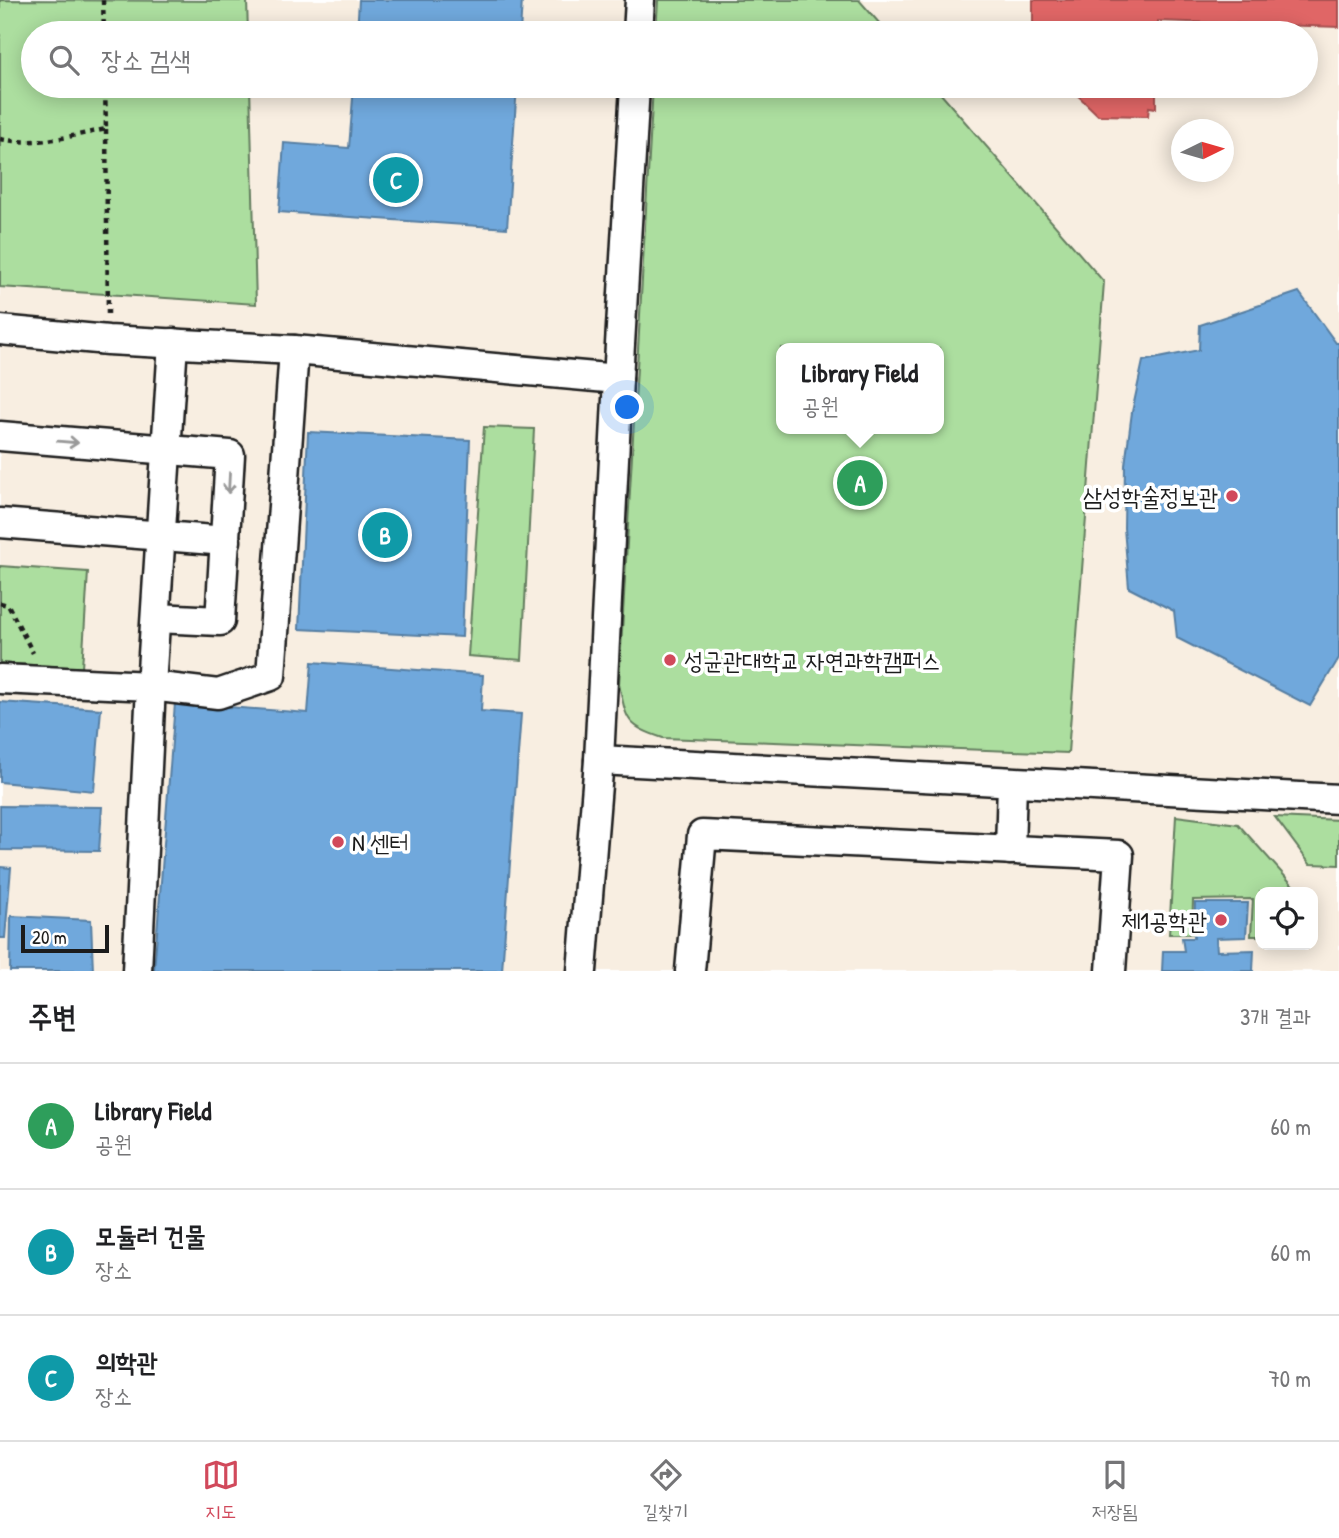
<!DOCTYPE html>
<html lang="ko">
<head>
<meta charset="utf-8">
<style>
  :root { --surface:#fff; --page:#f2f2f2; --text:#202124; --muted:#757577; --line:#e0e0e0; --accent:#d1495b }
  body { margin:0; font-family:"Patrick Hand","Poor Story",sans-serif; background:var(--page); color:var(--text) }
  .controls { position:absolute; right:21px; bottom:21px; display:grid; overflow:hidden; border-radius:14px; box-shadow:0 4px 18px #0003 }
  .controls button { width:63px; height:63px; display:grid; place-items:center; padding:0; border:0; border-bottom:2px solid var(--line); background:var(--surface); color:var(--text); font:35px sans-serif }
  .compass { position:absolute; left:1171px; top:119px; width:63px; height:63px; border-radius:50%; background:var(--surface); box-shadow:0 4px 18px #0003; rotate:85deg }
  .scale { position:absolute; left:21px; bottom:18px; width:88px; box-sizing:border-box; padding-left:7px; border:4px solid #1c1c1c; border-top:0; font-size:19px; line-height:24px; white-space:nowrap; color:#1c1c1c; -webkit-text-stroke:5px #fff; paint-order:stroke }
  .you { position:absolute; left:628px; top:408px; width:24px; height:24px; margin:-18px; border:5px solid #fff; border-radius:50%; background:#1a73e8; box-shadow:0 0 0 10px #1a73e833 }
  .badge { display:grid; place-items:center; width:46px; height:46px; border-radius:50%; background:var(--accent); color:#fff; font-size:23px; font-weight:700 }
  .pin { position:absolute; translate:-50% -50%; border:4px solid #fff; box-shadow:0 2px 7px #0006 }
  .popup { position:absolute; left:776px; top:343px; width:168px; height:91px; box-sizing:border-box; display:grid; place-content:center; border-radius:14px; background:var(--surface); filter:drop-shadow(0 2px 5px #0005); font-size:23px; white-space:nowrap; color:var(--muted) }
  .popup b { font-size:26px; color:var(--text) }
  .popup::after { content:''; position:absolute; left:50%; top:100%; margin-left:-14px; border:14px solid transparent; border-top-color:var(--surface) }
  .list { margin:0; padding:0; list-style:none }
  h2 { display:flex; justify-content:space-between; align-items:center; height:91px; margin:0; padding:0 28px; font-size:30px }
  h2 small { font-size:23px; font-weight:400; color:var(--muted) }
  .list li { display:grid; grid-template-columns:46px 1fr auto; gap:21px; align-items:center; box-sizing:border-box; height:126px; padding:0 28px; border-top:2px solid var(--line) }
  .list b { display:block; font-size:26px; white-space:nowrap }
  .list p { margin:0; font-size:23px; white-space:nowrap; color:var(--muted) }
  .list em { font-size:23px; font-style:normal; color:var(--muted) }
  .icon { flex:none; width:38px; height:38px; fill:none; stroke:currentColor; stroke-width:2; stroke-linecap:round; stroke-linejoin:round }
  .map { position:relative; flex:none; width:1339px; height:971px; overflow:hidden }
  .search { position:absolute; background:var(--surface); box-shadow:0 4px 18px #0003; left:21px; right:21px; top:21px; height:77px; display:flex; align-items:center; gap:18px; box-sizing:border-box; padding:0 24px; border-radius:38px; color:var(--muted); font-size:26px }
  .sheet { height:469px; background:var(--surface) }
  nav { display:flex; justify-content:space-around; align-items:center; box-sizing:border-box; height:98px; border-top:2px solid var(--line); background:var(--surface); font-size:19px; color:var(--muted) }
  nav a { display:grid; justify-items:center; gap:4px }
  nav .on { color:var(--accent) }
  .map>svg:first-child { display:block }
  .built { fill:#f8eee1; fill-rule:evenodd }
  .green { fill:#acde9f; stroke:#647d5e; stroke-width:2; fill-rule:evenodd }
  .shops { fill:#e06666; stroke:#a55050; stroke-width:2 }
  .schools { fill:#6fa8dc; stroke:#567ea2; stroke-width:2 }
  .lines { fill:none; stroke-linecap:round; stroke-linejoin:round }
  .minor-casing { stroke:#1c1c1c; stroke-width:33 }
  .path { stroke:#1c1c1c; stroke-width:4.5; stroke-dasharray:5 5; stroke-linecap:butt }
  .minor { stroke:#fff; stroke-width:28 }
  .oneway { stroke:#999 }
  .poi-dot { fill:#d1495b; stroke:#fff; stroke-width:2.5 }
  .labels { text-anchor:middle; dominant-baseline:central; stroke-width:7; stroke-linejoin:round; paint-order:stroke }
  .poi-label { font-size:24px; fill:#1c1c1c; stroke:#fff; text-anchor:end }
</style>
</head>
<body>
<div class="map">
<svg width="1339" height="971" viewBox="0 0 1339 971">
  <rect width="100%" height="100%" fill="#fff"/>
  <filter id="ink" filterUnits="userSpaceOnUse"><feTurbulence type="fractalNoise" baseFrequency=".0143" numOctaves="2"/><feDisplacementMap in="SourceGraphic" scale="14" xChannelSelector="R" yChannelSelector="G"/><feConvolveMatrix kernelMatrix="1 2 1 2 8 2 1 2 1" color-interpolation-filters="sRGB"/></filter>
  <g filter="url(#ink)">
    <path class="built" d="M0,0h1339v971h-1339zM33,33h1273v53h-1273zM1182,130h42v42h-42zM781,348h158v81h-158zM1260,892h53v53h-53z"/>
    <g class="green">
      <path d="M0,0l247,1 1,32h-215v53h217l6,218 -256,-17z"/>
      <path d="M658,0h201l29,33h-232z"/>
      <path d="M653,86h281l170,196 -36,471 -405,-15c-37,-13 -36,-16 -44,-54zM939,348v81h-158v-81z"/>
      <path d="M484,427l50,2 -12,231 -54,-4z"/>
      <path d="M0,566l88,6 -6,96 -82,-5z"/>
      <path d="M1176,816l62,8 61,68h-39v44h-9l2,-37 -60,1 -1,34h-23z"/>
      <path d="M1275,817l64,3v45l-29,-1z"/>
    </g>
    <g class="shops">
      <path d="M1033,0h306v27l-181,-6v12h-125z"/>
      <path d="M1068,86h88v22l-7,-1 -1,9 -50,-1z"/>
    </g>
    <g class="schools">
      <path d="M359,0h163l-2,33h-163z"/>
      <path d="M354,86h163l-10,142 -228,-16 5,-69 65,5z"/>
      <path d="M1299,292l37,51h3v315l-29,48 -133,-68 -3,-27 -45,-23 -5,-60 1,-63 7,-53 11,-51 56,-11 1,-25z"/>
      <path d="M308,432l162,8 -8,197 -163,-8z"/>
      <path d="M312,662l171,13 -2,36 40,3 -19,257h-348l21,-268 133,10z"/>
      <path d="M0,702l101,7 -7,82 -94,-9z"/>
      <path d="M0,806l102,1 -3,44 -99,-1z"/>
      <path d="M0,867l11,1 -6,70h-5z"/>
      <path d="M1195,903h53l-2,34 -30,1 1,13 37,-1 -1,21h-91l1,-20h21l-2,-13h12z"/>
      <path d="M11,916l80,4 2,51h-83z"/>
    </g>
    <g class="lines">
      <g class="minor-casing">
        <g id="minor">
          <path d="M638,33l2,-33"/>
          <path d="M0,330l108,10 186,10 324,29 -19,381 -17,211"/>
          <path d="M618,379l17,-293"/>
          <path d="M0,436l230,19 -10,166 -64,-3"/>
          <path d="M0,523l226,18"/>
          <path d="M0,679l151,7 67,8 53,-18 23,-326"/>
          <path d="M599,760l740,39"/>
          <path d="M1010,850l2,-67"/>
          <path d="M137,971l14,-285 22,-343"/>
          <path d="M690,971l12,-136 417,20 -8,116"/>
        </g>
      </g>
      <g class="path">
        <path d="M103,0l1,33"/>
        <path d="M106,129l2,185"/>
        <path d="M0,139c35,7 72,-3 106,-10l-1,-43"/>
        <path d="M0,603l8,2 25,48"/>
      </g>
      <use href="#minor" class="minor"/>
    </g>
    <defs><path id="oneway-shaft" d="M-6 0H5M1.5-3L5.5 0L1.5 3" fill="none" stroke-width="1.6" stroke-linecap="round" stroke-linejoin="round" transform="scale(1.75)"/></defs>
    <g class="oneway">
      <use href="#oneway-shaft" transform="translate(68 442) rotate(5)"/>
      <use href="#oneway-shaft" transform="translate(229 483) rotate(93)"/>
    </g>
  </g>
  <g class="poi-dot">
    <circle cx="1232" cy="496" r="7"/>
    <circle cx="670" cy="660" r="7"/>
    <circle cx="338" cy="842" r="7"/>
    <circle cx="1221" cy="920" r="7"/>
  </g>
  <g class="labels">
    <g class="poi-label">
      <text x="1218" y="496">삼성학술정보관</text>
      <text x="684" y="660" text-anchor="start">성균관대학교 자연과학캠퍼스</text>
      <text x="352" y="842" text-anchor="start">N 센터</text>
      <text x="1207" y="920">제1공학관</text>
    </g>
  </g>
</svg>
<div class="controls">
<button><svg class="icon" aria-label="locate" viewBox="0 0 24 24"><circle cx="12" cy="12" r="6"/><path d="M12 2v4M12 18v4M2 12h4M18 12h4"/></svg></button>
</div>
<svg class="compass" viewBox="-18 -18 36 36"><path d="M0-13l5 13h-10z" fill="#e53935"/><path d="M0 13l5-13h-10z" fill="#757577"/></svg>
<div class="scale">20 m</div>
<div class="you"></div>
<div class="pin badge" style="left:860px;top:483px;background:#2e9e5b">A</div>
<div class="popup"><b>Library Field</b>공원</div>
<div class="pin badge" style="left:385px;top:535px;background:#0f9aa8">B</div>
<div class="pin badge" style="left:396px;top:180px;background:#0f9aa8">C</div>
<div class="search"><svg class="icon" aria-label="search" viewBox="0 0 24 24"><circle cx="10" cy="10" r="6"/><path d="M15 15l6 6"/></svg>장소 검색</div>
</div>
<section class="sheet">
<h2>주변<small>3개 결과</small></h2>
<ul class="list">
<li><span class="badge" style="background:#2e9e5b">A</span><div><b>Library Field</b><p>공원</p></div><em>60 m</em></li>
<li><span class="badge" style="background:#0f9aa8">B</span><div><b>모듈러 건물</b><p>장소</p></div><em>60 m</em></li>
<li><span class="badge" style="background:#0f9aa8">C</span><div><b>의학관</b><p>장소</p></div><em>70 m</em></li>
</ul>
</section>
<nav>
<a class="on"><svg class="icon" aria-label="map" viewBox="0 0 24 24"><path d="M3 6l6-2 6 2 6-2v14l-6 2-6-2-6 2zM9 4v14M15 6v14"/></svg>지도</a>
<a><svg class="icon" aria-label="directions" viewBox="0 0 24 24"><path d="M12 3l9 9-9 9-9-9zM9 14v-3h6M13 9l2 2-2 2"/></svg>길찾기</a>
<a><svg class="icon" aria-label="saved" viewBox="0 0 24 24"><path d="M7 4h10v16l-5-4-5 4z"/></svg>저장됨</a>
</nav>
</body>
</html>
